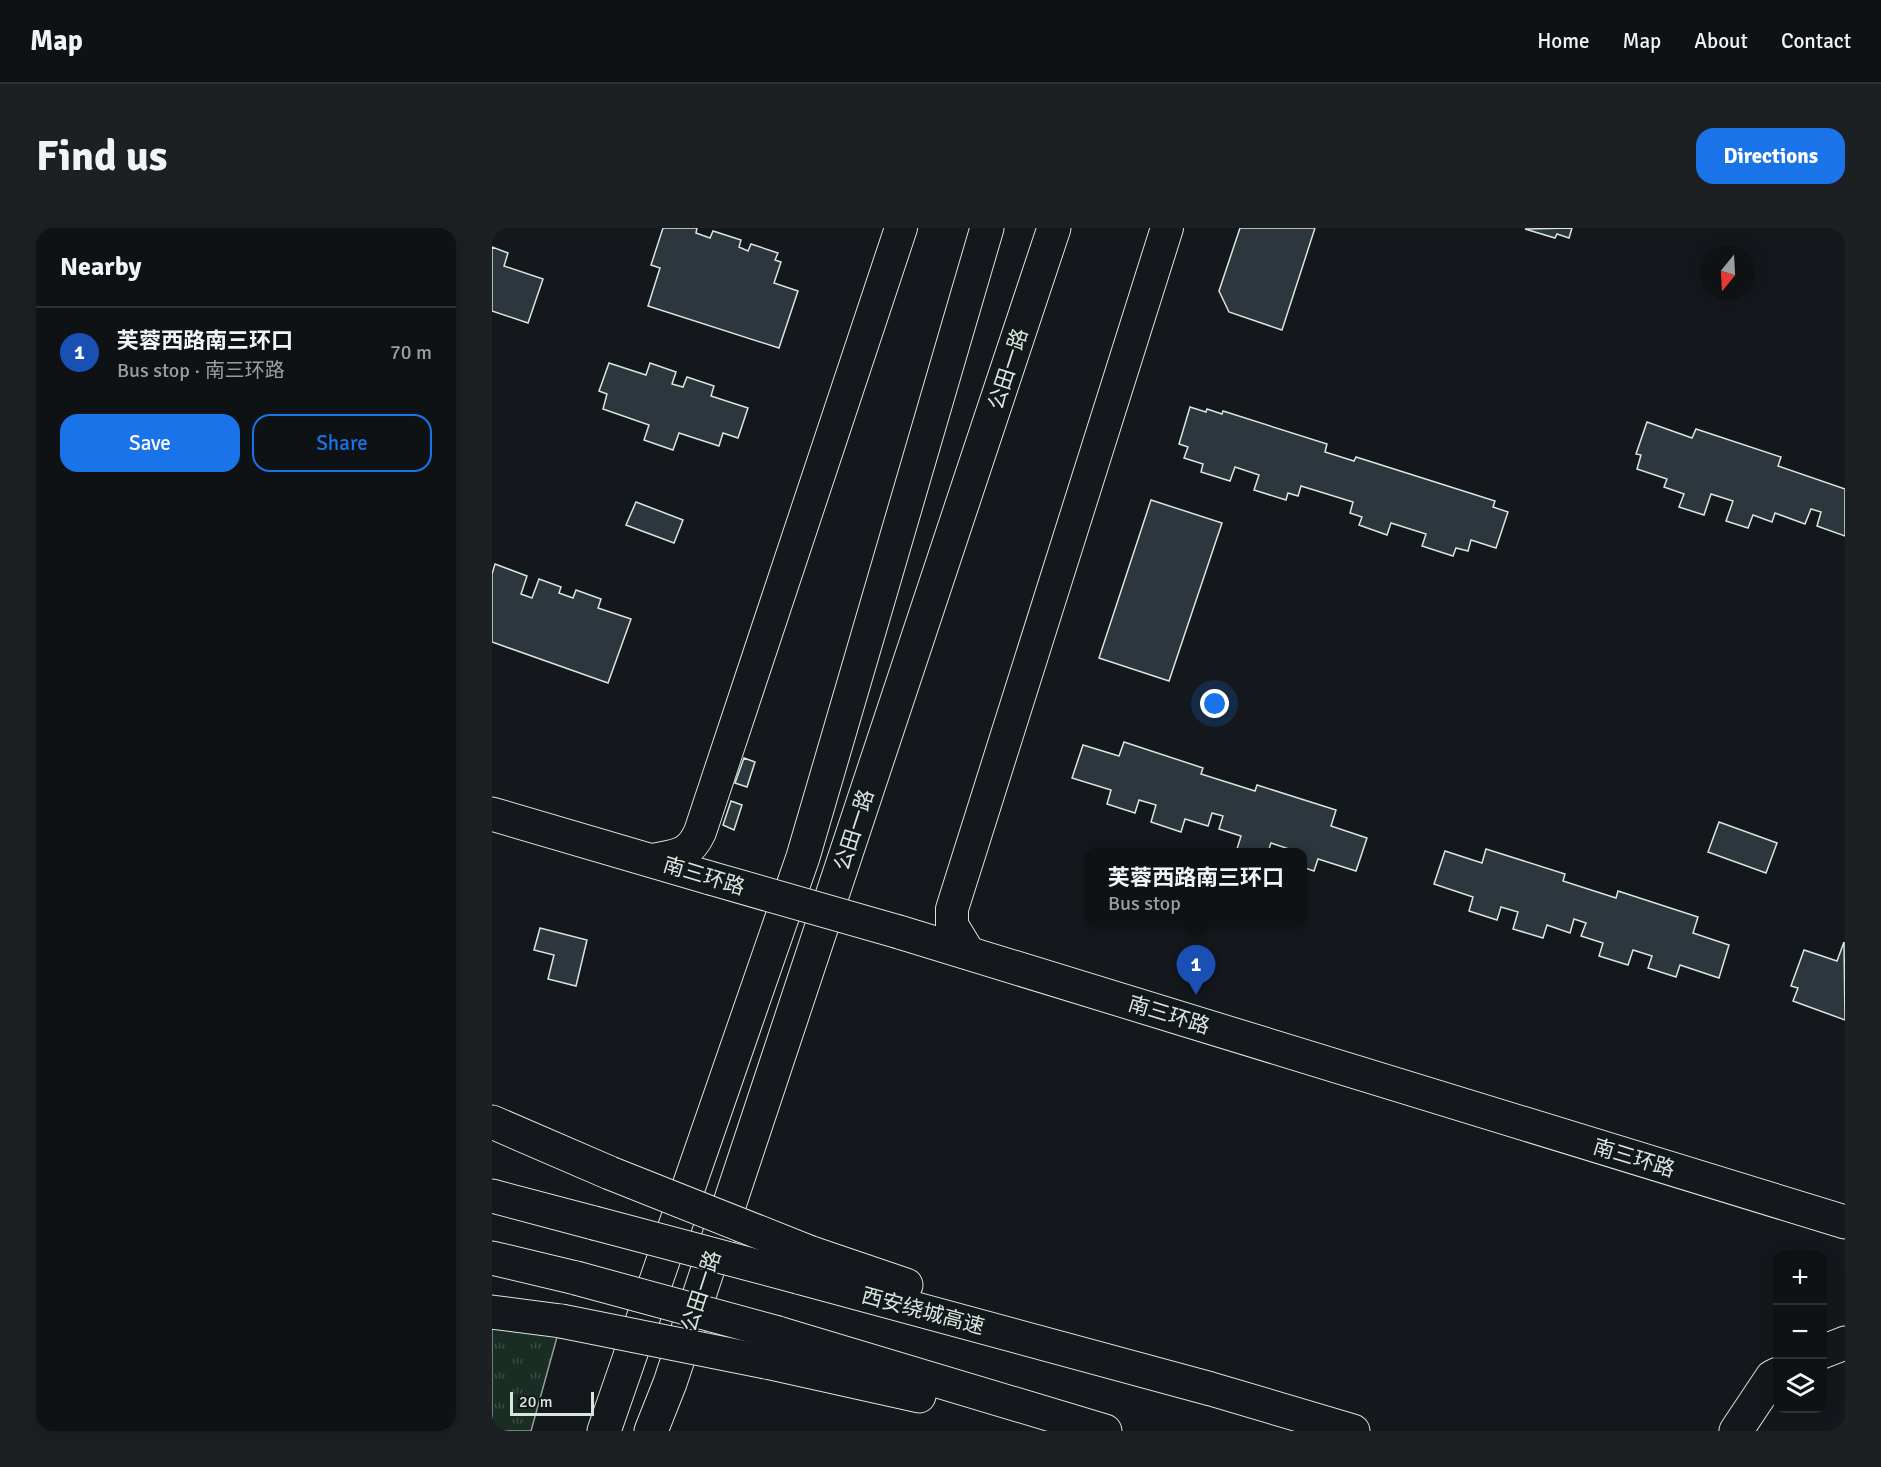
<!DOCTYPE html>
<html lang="en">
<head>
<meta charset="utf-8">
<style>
  :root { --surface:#0f1215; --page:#1d2022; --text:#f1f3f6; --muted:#9b9ea0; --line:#2f3234; --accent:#1a73e8 }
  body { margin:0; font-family:Signika,"Noto Sans SC",sans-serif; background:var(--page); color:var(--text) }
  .controls { position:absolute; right:18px; bottom:18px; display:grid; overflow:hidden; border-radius:12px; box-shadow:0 3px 15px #0003 }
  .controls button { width:54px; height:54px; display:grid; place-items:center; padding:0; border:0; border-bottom:2px solid var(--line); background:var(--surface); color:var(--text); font:30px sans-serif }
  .compass { position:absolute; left:1209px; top:18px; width:54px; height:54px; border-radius:50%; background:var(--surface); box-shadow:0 3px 15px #0003; rotate:198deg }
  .scale { position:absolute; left:18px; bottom:15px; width:84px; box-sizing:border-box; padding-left:6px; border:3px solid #d8e6dc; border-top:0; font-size:16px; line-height:21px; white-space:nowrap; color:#d8e6dc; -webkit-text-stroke:4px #14181c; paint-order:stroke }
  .you { position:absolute; left:723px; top:476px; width:21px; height:21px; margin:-15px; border:4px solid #fff; border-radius:50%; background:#1a73e8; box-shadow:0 0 0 9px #1a73e833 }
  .badge { display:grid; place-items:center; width:39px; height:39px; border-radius:50%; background:var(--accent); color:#fff; font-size:20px; font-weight:700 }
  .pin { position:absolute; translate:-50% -50px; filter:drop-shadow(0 2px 3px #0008) }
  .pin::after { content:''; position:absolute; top:32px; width:21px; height:18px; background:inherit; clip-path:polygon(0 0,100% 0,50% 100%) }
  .popup { position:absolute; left:593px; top:620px; width:222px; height:78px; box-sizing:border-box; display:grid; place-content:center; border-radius:12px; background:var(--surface); filter:drop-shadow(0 2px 4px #0005); font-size:20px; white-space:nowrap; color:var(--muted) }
  .popup b { font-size:22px; color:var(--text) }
  .popup::after { content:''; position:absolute; left:50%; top:100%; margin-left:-12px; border:12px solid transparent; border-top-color:var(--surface) }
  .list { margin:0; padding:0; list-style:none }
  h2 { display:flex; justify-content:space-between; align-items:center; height:78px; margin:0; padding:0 24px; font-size:26px }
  h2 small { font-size:20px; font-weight:400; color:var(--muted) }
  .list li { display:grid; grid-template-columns:39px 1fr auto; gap:18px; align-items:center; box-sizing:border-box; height:90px; padding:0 24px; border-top:2px solid var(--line) }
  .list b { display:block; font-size:22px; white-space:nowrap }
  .list p { margin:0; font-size:20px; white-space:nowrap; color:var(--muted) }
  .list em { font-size:20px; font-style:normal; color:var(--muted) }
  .actions { display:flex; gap:12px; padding:18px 24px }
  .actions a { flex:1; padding:14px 0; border:2px solid var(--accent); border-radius:18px; text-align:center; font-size:21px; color:var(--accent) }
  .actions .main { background:var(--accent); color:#fff }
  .icon { flex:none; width:33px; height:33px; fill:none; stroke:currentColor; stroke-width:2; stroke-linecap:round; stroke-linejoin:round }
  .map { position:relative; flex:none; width:1353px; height:1203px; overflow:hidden; border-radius:18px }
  header { display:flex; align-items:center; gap:36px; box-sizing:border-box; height:84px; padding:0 30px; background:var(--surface); border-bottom:2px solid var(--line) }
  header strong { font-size:28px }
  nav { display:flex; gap:33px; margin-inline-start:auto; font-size:21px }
  .intro { display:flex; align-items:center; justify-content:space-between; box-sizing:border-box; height:144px; padding:0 36px }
  h1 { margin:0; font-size:42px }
  .button { padding:15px 27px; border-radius:18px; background:var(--accent); color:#fff; font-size:21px; font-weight:700 }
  main { display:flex; gap:36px; padding:0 36px }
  aside { flex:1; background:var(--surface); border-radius:18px; box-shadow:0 3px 15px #0003 }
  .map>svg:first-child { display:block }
  .grass { fill:url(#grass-tufts); stroke:#939e99; stroke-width:1.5 }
  .building { fill:#2c363c; stroke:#d8e6dc; stroke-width:1.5 }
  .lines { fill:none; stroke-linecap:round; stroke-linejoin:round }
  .minor-casing { stroke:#d8e6dc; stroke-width:34 }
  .major-casing { stroke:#d8e6dc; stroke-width:35 }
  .highway-casing { stroke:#d8e6dc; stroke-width:35 }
  .minor { stroke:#14181c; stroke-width:32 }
  .major { stroke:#14181c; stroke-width:33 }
  .highway { stroke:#14181c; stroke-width:33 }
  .highway-bridge-casing { stroke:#d8e6dc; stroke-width:35; stroke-linecap:butt }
  .highway-bridge { stroke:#14181c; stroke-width:33 }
  .labels { text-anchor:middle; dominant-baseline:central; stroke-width:4.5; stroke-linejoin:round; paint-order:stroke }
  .street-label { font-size:21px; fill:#d8e6dc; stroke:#14181c }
</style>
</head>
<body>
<header>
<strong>Map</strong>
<nav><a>Home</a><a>Map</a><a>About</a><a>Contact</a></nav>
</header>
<div class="intro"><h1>Find us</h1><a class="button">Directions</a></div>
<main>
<aside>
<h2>Nearby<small></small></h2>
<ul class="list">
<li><span class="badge" style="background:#1a4fb4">1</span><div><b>芙蓉西路南三环口</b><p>Bus stop · 南三环路</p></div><em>70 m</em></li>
</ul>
<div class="actions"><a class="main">Save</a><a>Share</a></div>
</aside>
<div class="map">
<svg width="1353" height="1203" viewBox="0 0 1353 1203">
  <defs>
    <pattern id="grass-tufts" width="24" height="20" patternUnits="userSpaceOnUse" patternTransform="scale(1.5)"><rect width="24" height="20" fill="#1a2d24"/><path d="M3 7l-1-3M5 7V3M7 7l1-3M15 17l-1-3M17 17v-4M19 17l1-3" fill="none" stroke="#3b4b43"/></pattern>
  </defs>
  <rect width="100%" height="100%" fill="#14181c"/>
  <path class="grass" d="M0,1098l67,4 -28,101h-39z"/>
  <g class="building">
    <path d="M171,0h34l-1,5 14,5 3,-7 28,9 -2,7 9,4 3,-7 27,9 -3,7 6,2 -7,21 24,8 -19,57 -131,-42 12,-38 -9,-3z"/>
    <path d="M748,0h75l-33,102 -53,-18 -10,-21z"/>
    <path d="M1080,0l-3,10 -12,-4 -2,4 -30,-9z"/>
    <path d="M0,19l16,6 -4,13 39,13 -15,44 -36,-12z"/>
    <path d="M117,135l37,12 4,-12 26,9 -4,12 11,3 4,-10 27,9 -3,10 37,12 -10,30 -15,-5 -4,13 -40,-13 -6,17 -29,-10 5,-15 -46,-16 4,-15 -8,-3z"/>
    <path d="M698,179l16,5 1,-3 15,5 1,-3 104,33 -2,8 29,9 2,-4 139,44 -2,6 15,5 -12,36 -25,-8 -3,11 -12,-3 -3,8 -31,-10 4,-12 -35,-11 -4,12 -28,-10 3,-8 -12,-4 3,-11 -52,-16 -3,10 -10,-3 -2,7 -32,-10 5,-15 -24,-8 -5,14 -29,-9 2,-8 -19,-6 4,-11 -9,-3z"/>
    <path d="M1155,194l45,16 4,-9 85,28 -3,9 67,23v47l-28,-10 4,-14 -10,-3 -6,15 -30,-11 -3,9 -19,-7 -5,13 -22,-7 7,-20 -22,-7 -7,21 -25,-8 5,-13 -20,-7 3,-8 -30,-10 4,-14 -5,-1z"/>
    <path d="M659,272l71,23 -53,158 -70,-23z"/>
    <path d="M144,274l47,18 -9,23 -48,-18z"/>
    <path d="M3,336l32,12 -6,18 11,4 7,-19 22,8 -2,6 14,5 3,-8 25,9 -3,9 33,11 -23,64 -116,-41v-68z"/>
    <path d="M632,514l79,26 -2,6 54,17 2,-6 79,25 -5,16 36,12 -11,33 -38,-12 -4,12 -12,-4v-15h-14l1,-3 -18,-6 -3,9h-19l-12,-3 4,-13 -22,-7 4,-13 -11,-3 -4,13 -23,-7 -4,13 -30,-10 5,-17 -17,-5 -4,13 -28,-9 4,-14 -39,-12 11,-33 36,11z"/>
    <path d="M252,530l11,4 -8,25 -12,-4z"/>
    <path d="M239,573l11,4 -8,25 -11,-5z"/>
    <path d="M1227,594l58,21 -11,30 -58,-21z"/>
    <path d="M994,621l79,25 -2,7 53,17 2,-7 80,26 -5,16 36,12 -10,33 -39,-13 -4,12 -28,-9 4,-12 -19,-6 -5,15 -29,-9 4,-13 -22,-7 5,-13 -12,-4 -4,14 -23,-8 -4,13 -30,-9 5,-17 -17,-5 -4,13 -28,-9 4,-14 -39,-13 11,-33 37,12z"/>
    <path d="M48,700l47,12 -11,46 -28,-7 6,-24 -20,-5z"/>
    <path d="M1352,714l1,78 -52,-19 5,-13 -7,-2 13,-36 33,11z"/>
  </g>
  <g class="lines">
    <g class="minor-casing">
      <g id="minor">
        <path d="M161,632c24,-5 36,-4 47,-28l201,-604"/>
        <path d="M477,725l-17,-28v-16l215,-681"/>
      </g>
    </g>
    <g class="major-casing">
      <g id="major">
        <path d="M112,1203l199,-574 184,-629"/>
        <path d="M159,1203l19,-48 384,-1155"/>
      </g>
    </g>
    <g class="highway-casing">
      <g id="highway">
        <path d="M0,586l218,64"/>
        <path d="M407,704l946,290"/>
        <path d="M0,894l118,51"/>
        <path d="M0,968l102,27"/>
        <path d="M317,1024l97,33"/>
        <path d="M0,1030l84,20"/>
        <path d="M306,1049l413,112 142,42"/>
        <path d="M0,1084l69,9"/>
        <path d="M286,1105l327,98"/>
        <path d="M1330,1124l23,-9"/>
        <path d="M274,1134l153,34"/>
        <path d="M1244,1203l36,-54 6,-3"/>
      </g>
    </g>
    <use href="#minor" class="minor"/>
    <use href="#major" class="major"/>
    <use href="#highway" class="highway"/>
    <g class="highway-bridge-casing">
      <g id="highway-bridge">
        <path d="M218,650l189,54"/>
        <path d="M118,945l199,79"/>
        <path d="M102,995l204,54"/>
        <path d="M84,1050l202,55"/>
        <path d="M69,1093l205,41"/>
      </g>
    </g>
    <use href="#highway-bridge" class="highway-bridge"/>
  </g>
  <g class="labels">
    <g class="street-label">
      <text transform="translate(516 141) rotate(-72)">公田一路</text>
      <text transform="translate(362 602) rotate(-72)">公田一路</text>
      <text transform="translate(212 648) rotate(17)">南三环路</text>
      <text transform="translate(677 787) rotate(17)">南三环路</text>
      <text transform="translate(1142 930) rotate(17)">南三环路</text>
      <text transform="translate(209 1063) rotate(-72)">公田一路</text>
      <text transform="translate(431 1083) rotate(15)">西安绕城高速</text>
    </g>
  </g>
</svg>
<div class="controls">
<button>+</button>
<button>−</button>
<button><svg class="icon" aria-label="layers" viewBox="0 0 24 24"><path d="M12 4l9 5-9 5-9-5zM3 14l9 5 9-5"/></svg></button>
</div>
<svg class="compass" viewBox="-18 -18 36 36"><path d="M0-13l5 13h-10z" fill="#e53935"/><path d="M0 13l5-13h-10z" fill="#9b9ea0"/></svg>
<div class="scale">20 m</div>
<div class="you"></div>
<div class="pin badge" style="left:704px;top:767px;background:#1a4fb4">1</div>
<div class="popup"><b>芙蓉西路南三环口</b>Bus stop</div>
</div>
</main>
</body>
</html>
